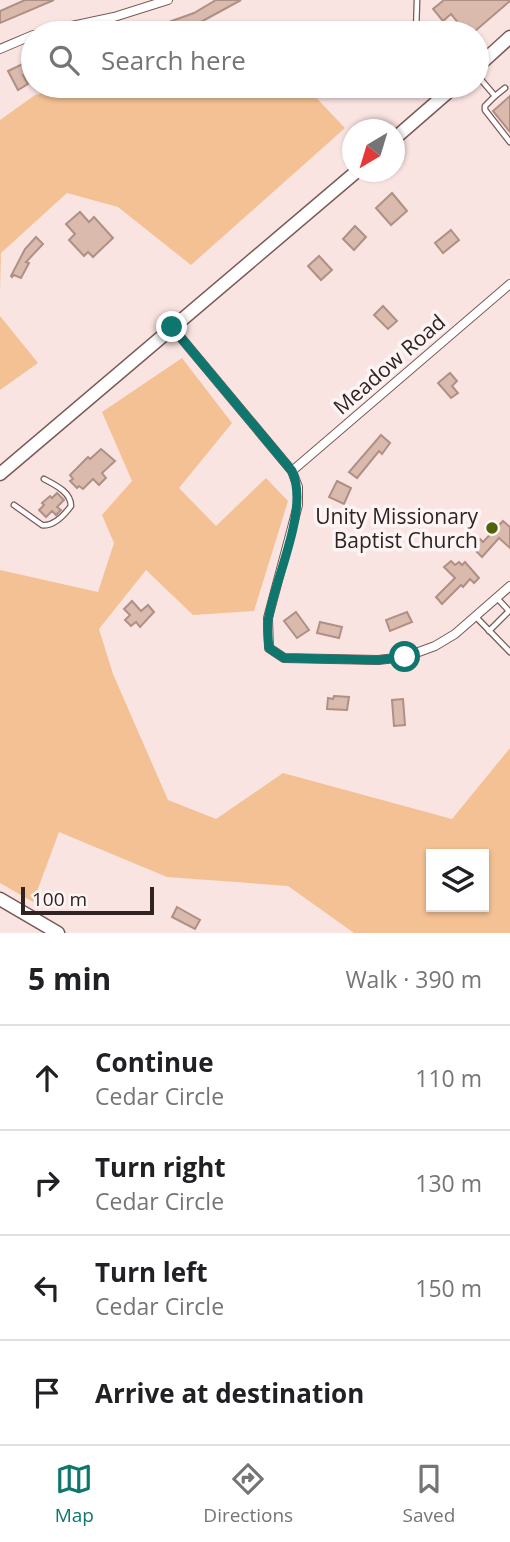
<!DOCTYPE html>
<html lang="en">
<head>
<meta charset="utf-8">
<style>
  :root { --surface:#fff; --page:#f6f6f6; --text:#202124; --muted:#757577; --line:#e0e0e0; --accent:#0f766e }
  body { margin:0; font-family:"Open Sans",sans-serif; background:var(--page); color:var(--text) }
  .controls { position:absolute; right:21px; bottom:21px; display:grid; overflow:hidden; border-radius:0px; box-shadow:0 2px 5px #0004 }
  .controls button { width:63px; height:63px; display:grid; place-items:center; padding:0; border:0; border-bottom:2px solid var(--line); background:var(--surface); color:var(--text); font:35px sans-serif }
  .compass { position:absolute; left:342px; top:119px; width:63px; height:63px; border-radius:50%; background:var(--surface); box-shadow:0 2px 5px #0004; rotate:218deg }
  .scale { position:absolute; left:21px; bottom:18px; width:133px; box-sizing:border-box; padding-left:7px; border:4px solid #302321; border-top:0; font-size:19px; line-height:24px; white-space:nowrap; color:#302321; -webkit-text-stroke:5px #fdf5f5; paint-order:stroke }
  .stop { position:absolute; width:21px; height:21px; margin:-16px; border:5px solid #0f766e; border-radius:50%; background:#fff }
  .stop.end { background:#0f766e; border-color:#fff; box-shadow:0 2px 7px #0008 }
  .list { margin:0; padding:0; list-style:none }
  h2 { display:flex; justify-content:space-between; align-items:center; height:91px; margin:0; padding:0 28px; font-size:30px }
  h2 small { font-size:23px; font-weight:400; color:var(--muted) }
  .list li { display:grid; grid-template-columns:46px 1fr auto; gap:21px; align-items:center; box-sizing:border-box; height:105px; padding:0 28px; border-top:2px solid var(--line) }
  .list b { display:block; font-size:26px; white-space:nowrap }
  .list p { margin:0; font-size:23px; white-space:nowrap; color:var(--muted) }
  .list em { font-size:23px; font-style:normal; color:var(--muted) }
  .icon { flex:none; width:38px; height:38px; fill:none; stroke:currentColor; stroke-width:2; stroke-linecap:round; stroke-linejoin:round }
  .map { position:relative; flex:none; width:510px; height:933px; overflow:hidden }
  .search { position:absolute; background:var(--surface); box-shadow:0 2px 5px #0004; left:21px; right:21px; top:21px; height:77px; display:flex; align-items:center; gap:18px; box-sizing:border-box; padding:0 24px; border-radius:38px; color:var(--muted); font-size:26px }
  .sheet { height:511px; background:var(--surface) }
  nav { display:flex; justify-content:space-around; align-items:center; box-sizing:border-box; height:98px; border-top:2px solid var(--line); background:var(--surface); font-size:19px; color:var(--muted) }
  nav a { display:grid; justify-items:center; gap:4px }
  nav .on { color:var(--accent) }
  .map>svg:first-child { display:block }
  .green { fill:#f3c194; fill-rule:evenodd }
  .building { fill:#dabaad; stroke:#ae9084; stroke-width:2 }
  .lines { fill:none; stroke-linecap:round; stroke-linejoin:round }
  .lane-casing { stroke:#795a58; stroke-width:7 }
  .street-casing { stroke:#795a58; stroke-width:10 }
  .secondary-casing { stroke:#795a58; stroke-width:15 }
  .primary-casing { stroke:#795a58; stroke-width:15 }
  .lane { stroke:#fff; stroke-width:4.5 }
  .street { stroke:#fff; stroke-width:8 }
  .secondary { stroke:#fff; stroke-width:12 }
  .primary { stroke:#fff; stroke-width:12 }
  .route { stroke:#0f766e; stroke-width:9 }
  .poi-dot { fill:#50620b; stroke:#fdf5f5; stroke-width:2.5 }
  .labels { text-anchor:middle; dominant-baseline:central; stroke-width:7; stroke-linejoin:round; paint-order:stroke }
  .street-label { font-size:21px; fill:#302321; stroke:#fdf5f5 }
  .poi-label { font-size:21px; fill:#302321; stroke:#fdf5f5; text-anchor:end }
</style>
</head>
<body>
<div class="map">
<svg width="510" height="933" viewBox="0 0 510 933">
  <rect width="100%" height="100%" fill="#fae4e2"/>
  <g class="green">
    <path d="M76,86h229l40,42 -154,137 -73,-58 -51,-14 -66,60 -1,39v-172l35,-25z"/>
    <path d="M0,316l38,47 -38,27z"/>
    <path d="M182,358l50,65 -53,65 37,38 50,-48 22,23 -34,110 -61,4 -47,-45 -47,59 14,45 55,126 48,19 67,-46 169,46 58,-71v185h-156l-66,-47 -121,-9 -108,-45 -26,70 -33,-19v-313l98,22 16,-49 -12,-28 30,-34 -30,-69zM484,854v53h-53v-53z"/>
  </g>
  <g class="building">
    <path d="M25,0h29l-54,23v-12z"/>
    <path d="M216,0h25l-42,23 -26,10h-35l56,-20z"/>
    <path d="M444,0h66v1l-36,31 -3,-3 -5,4h-6v-8l-9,-11 -8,7 -10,-12z"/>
    <path d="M33,59v12l-10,4 5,9 -10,6 -10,-19z"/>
    <path d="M510,96v36l-17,-21z"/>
    <path d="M392,193l15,18 -16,14 -15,-17z"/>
    <path d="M80,212l9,10 5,-5 19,21 -20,19 -5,-5 -4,4 -15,-16 6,-6 -9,-10z"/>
    <path d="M355,226l11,11 -12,13 -11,-11z"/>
    <path d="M451,230l8,10 -16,13 -8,-10z"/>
    <path d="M36,237l7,7 -17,18 3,1 -8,15 -7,-3 -2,2 -1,-1 14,-27z"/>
    <path d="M319,256l13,14 -11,10 -13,-14z"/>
    <path d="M383,306l14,15 -9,8 -14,-14z"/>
    <path d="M450,373l7,8 -5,5 6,7 -7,5 -13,-15z"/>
    <path d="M381,435l9,8 -8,11 -3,-3 -22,27 -8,-6z"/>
    <path d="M101,449l14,12 -13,12 4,5 -7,7 -6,-6 -10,10 -4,-3 -2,2 -7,-7 3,-2 -3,-4 18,-18 2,2z"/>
    <path d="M337,481l14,7 -7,16 -15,-7z"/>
    <path d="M57,493l7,7 -7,7 4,3 -5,5 -4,-4 -6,6 -7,-7 5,-5 -2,-2 8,-7 2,2z"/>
    <path d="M503,521l7,6v21l-11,-10 -17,19 -10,-10 8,-8 3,3z"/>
    <path d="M451,561l4,4 4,-3 3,3 3,-3 14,16 -5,5 -4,-4 -7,8 -2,-2 -19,19 -6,-7 19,-19 -11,-11z"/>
    <path d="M132,601l9,10 7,-6 6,7 -14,15 -4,-5 -5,4 -6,-6 5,-5 -6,-6z"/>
    <path d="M296,612l13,18 -12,8 -13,-17z"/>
    <path d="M407,612l5,10 -22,9 -4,-11z"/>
    <path d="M320,622l22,5 -3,11 -22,-5z"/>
    <path d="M334,696l15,1 -2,13 -20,-1 1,-11 5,1z"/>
    <path d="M403,699l2,26 -11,1 -2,-26z"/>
    <path d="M177,907l23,13 -5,9 -23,-12z"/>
  </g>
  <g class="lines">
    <g class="lane-casing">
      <g id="lane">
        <path d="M416,33l1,-33"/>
        <path d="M477,75l18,21 -10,10v4l25,32"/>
        <path d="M495,96l10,-8"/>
        <path d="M14,505l28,20c12,2 23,-11 29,-19 0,-14 -16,-21 -27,-27"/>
        <path d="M476,617l34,35"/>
        <path d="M489,631l20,-20 -12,-13"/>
      </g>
    </g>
    <g class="street-casing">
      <g id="street">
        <path d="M39,33l75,-16 54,-17"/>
        <path d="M0,49l33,-14"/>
        <path d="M172,327l120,144 6,16v18l-30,113 1,30 15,10 94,2 27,-3 30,-11 20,-12 55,-48"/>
        <path d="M292,471l218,-187"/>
      </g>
    </g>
    <g class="secondary-casing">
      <path id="secondary" d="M0,899l58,34"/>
    </g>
    <g class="primary-casing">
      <g id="primary">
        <path d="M477,67l33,-30"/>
        <path d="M394,139l61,-53"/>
        <path d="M0,474l356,-302"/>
      </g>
    </g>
    <use href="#lane" class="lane"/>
    <use href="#street" class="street"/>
    <use href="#secondary" class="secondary"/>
    <use href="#primary" class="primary"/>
  </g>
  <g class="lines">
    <path class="route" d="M172,327l120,144c18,39 -18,108 -24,150 -1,9 0,18 1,27l15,10 94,2 27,-3"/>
  </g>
  <circle class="poi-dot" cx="492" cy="528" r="7"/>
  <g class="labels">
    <g class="street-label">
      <text transform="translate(389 364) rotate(-41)">Meadow Road</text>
    </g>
    <g class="poi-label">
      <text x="478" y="516">Unity Missionary<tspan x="478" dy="24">Baptist Church</tspan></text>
    </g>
  </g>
</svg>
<div class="controls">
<button><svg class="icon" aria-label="layers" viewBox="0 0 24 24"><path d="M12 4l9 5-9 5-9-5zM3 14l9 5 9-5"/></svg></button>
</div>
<svg class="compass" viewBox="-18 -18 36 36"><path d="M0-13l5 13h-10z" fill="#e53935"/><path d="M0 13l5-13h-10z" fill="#757577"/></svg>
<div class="scale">100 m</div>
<div class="stop" style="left:405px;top:657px"></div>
<div class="stop end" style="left:172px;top:327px"></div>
<div class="search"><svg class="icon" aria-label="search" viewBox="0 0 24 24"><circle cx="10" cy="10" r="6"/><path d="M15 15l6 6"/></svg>Search here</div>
</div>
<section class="sheet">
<h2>5 min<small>Walk · 390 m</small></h2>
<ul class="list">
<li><svg class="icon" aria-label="ahead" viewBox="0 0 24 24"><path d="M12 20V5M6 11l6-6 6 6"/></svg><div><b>Continue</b><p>Cedar Circle</p></div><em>110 m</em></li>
<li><svg class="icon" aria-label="right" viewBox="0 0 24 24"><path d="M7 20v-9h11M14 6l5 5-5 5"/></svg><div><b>Turn right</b><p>Cedar Circle</p></div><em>130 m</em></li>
<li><svg class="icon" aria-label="left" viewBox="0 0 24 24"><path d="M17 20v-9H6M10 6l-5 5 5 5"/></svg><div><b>Turn left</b><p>Cedar Circle</p></div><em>150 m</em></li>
<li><svg class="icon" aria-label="arrive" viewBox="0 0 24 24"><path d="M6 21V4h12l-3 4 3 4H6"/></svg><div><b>Arrive at destination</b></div></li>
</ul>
</section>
<nav>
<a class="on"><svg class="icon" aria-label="map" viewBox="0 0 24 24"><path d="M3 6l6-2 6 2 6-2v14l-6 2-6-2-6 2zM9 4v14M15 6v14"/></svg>Map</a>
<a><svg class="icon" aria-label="directions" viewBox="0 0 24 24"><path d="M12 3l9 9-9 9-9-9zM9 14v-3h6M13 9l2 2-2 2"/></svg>Directions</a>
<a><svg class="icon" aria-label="saved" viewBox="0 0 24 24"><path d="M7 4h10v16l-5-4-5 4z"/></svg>Saved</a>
</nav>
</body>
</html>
